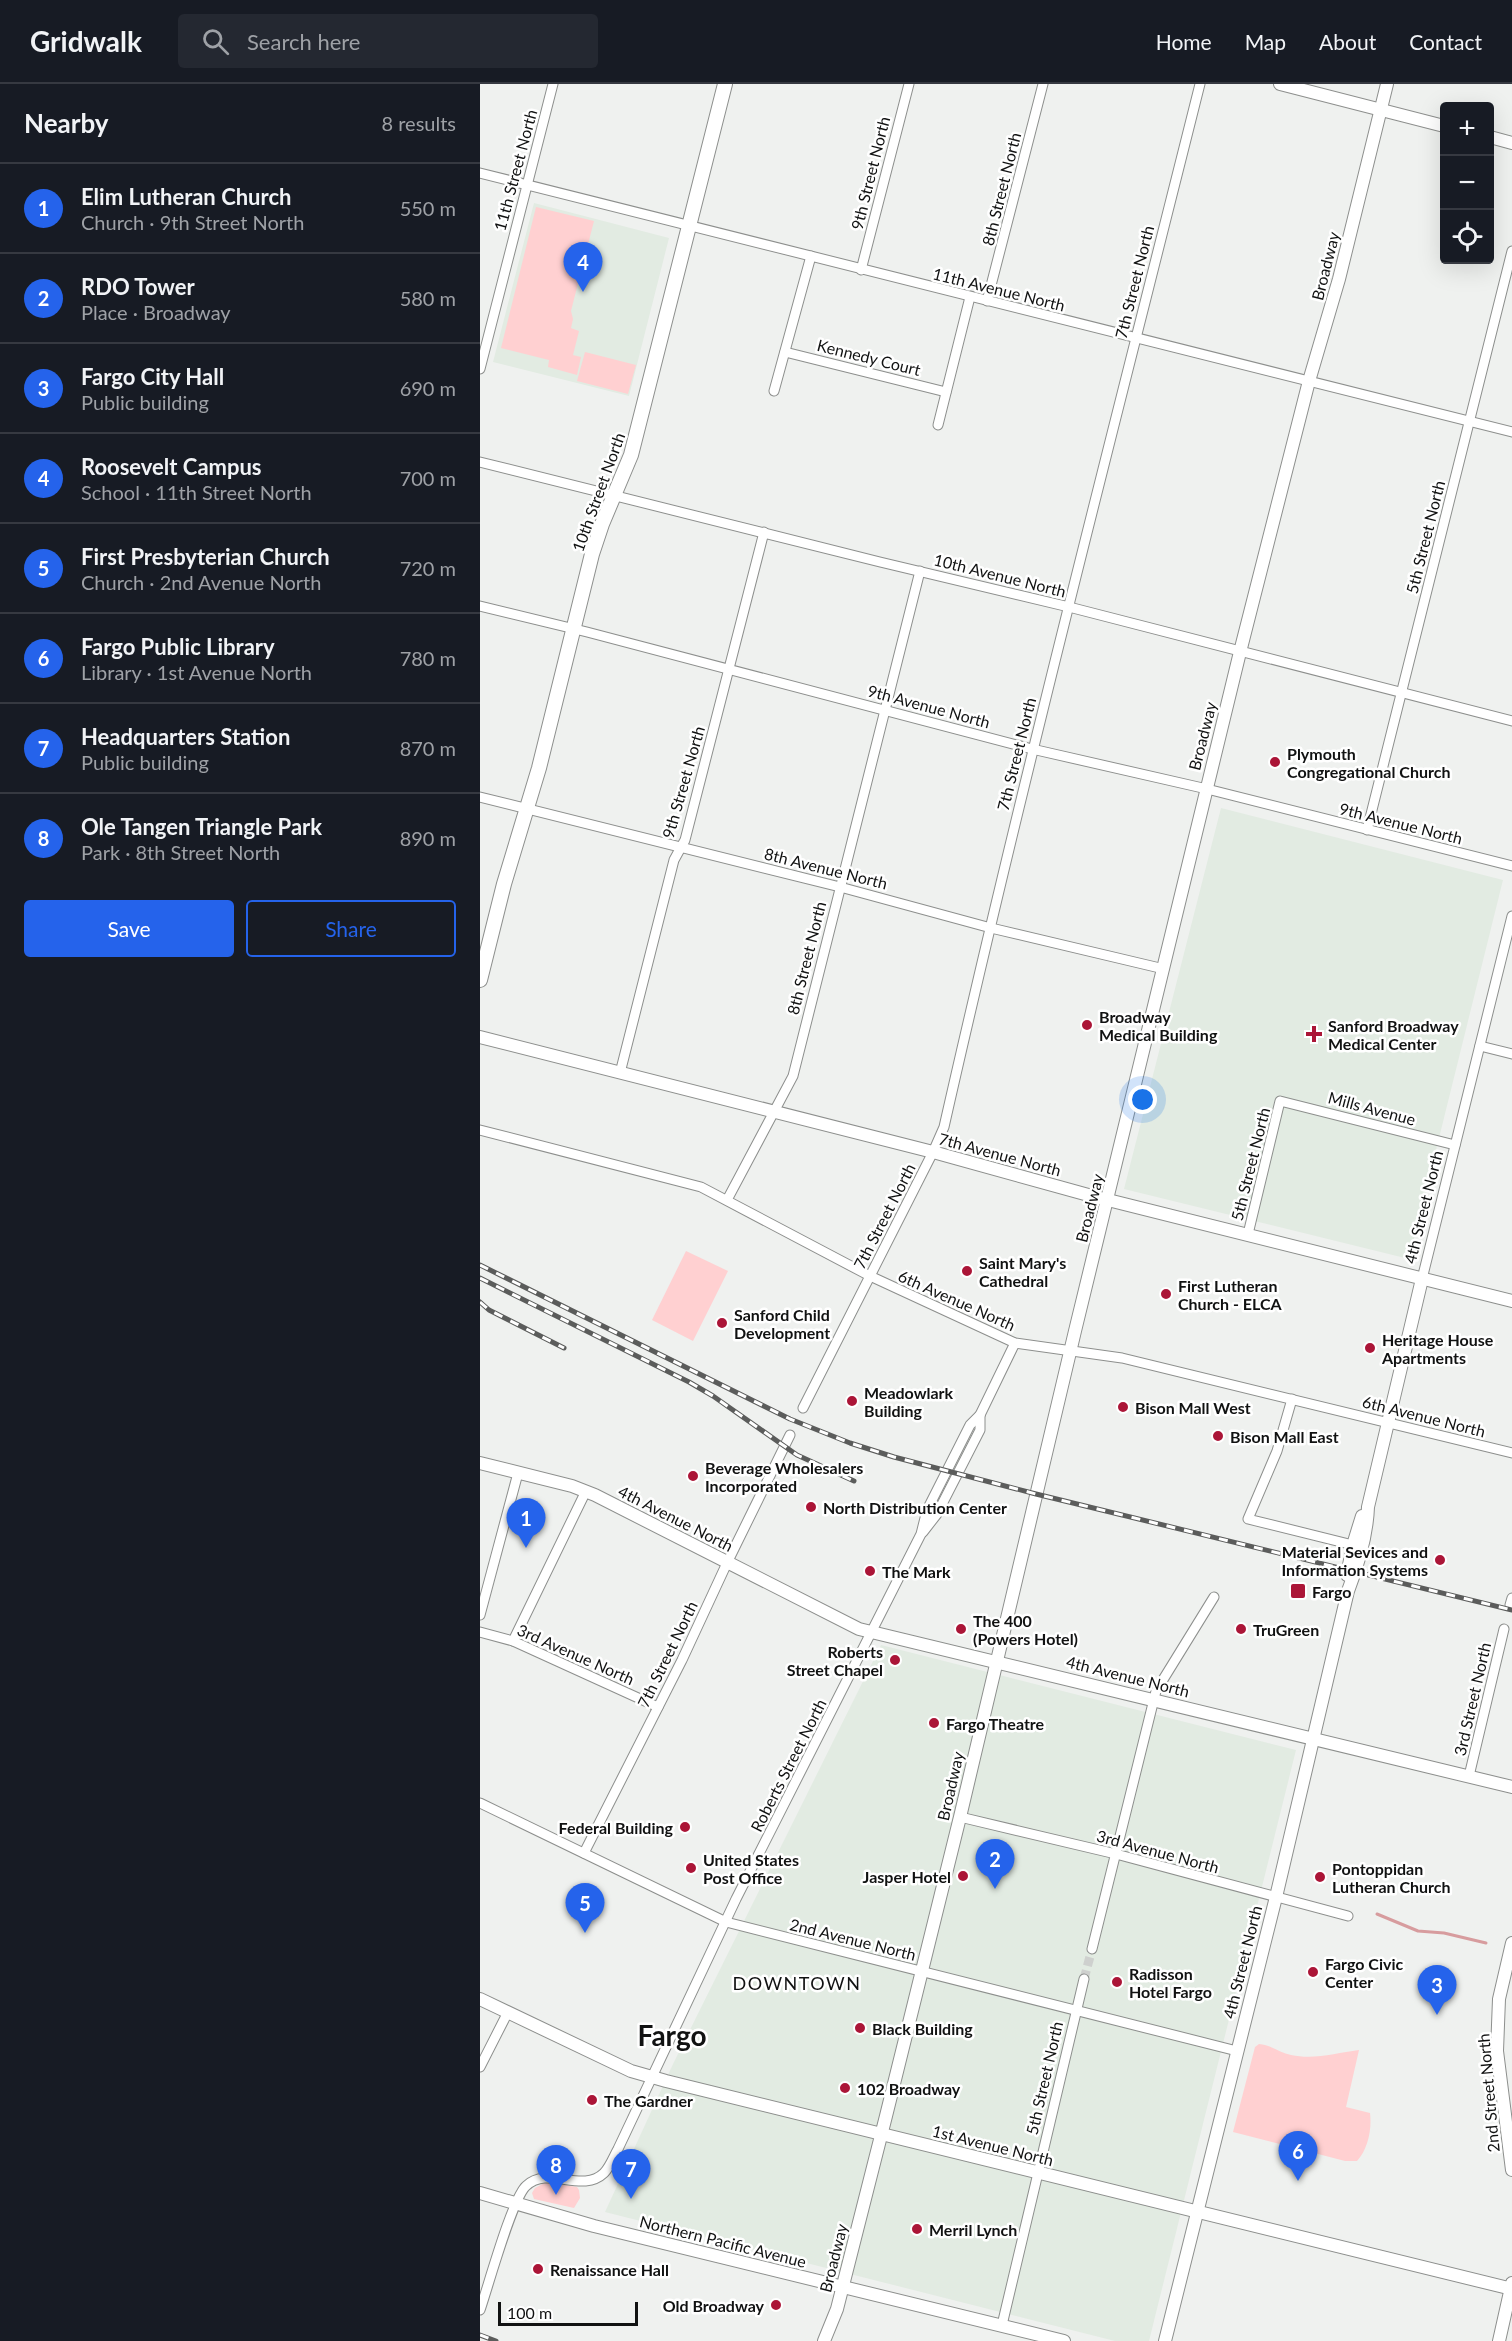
<!DOCTYPE html>
<html lang="en">
<head>
<meta charset="utf-8">
<style>
  :root { --surface:#171b24; --page:#242831; --text:#f1f3f6; --muted:#9ea1a6; --line:#363941; --accent:#2563eb }
  body { margin:0; font-family:Lato,sans-serif; background:var(--page); color:var(--text) }
  .controls { position:absolute; right:18px; top:18px; display:grid; overflow:hidden; border-radius:6px; box-shadow:0 6px 24px #0002 }
  .controls button { width:54px; height:54px; display:grid; place-items:center; padding:0; border:0; border-bottom:2px solid var(--line); background:var(--surface); color:var(--text); font:30px sans-serif }
  .scale { position:absolute; left:18px; bottom:15px; width:140px; box-sizing:border-box; padding-left:6px; border:3px solid #111212; border-top:0; font-size:16px; line-height:21px; white-space:nowrap; color:#111212; -webkit-text-stroke:4px #fff; paint-order:stroke }
  .you { position:absolute; left:663px; top:1016px; width:21px; height:21px; margin:-15px; border:4px solid #fff; border-radius:50%; background:#1a73e8; box-shadow:0 0 0 9px #1a73e833 }
  .badge { display:grid; place-items:center; width:39px; height:39px; border-radius:50%; background:var(--accent); color:#fff; font-size:20px; font-weight:700 }
  .pin { position:absolute; translate:-50% -50px; filter:drop-shadow(0 2px 3px #0008) }
  .pin::after { content:''; position:absolute; top:32px; width:21px; height:18px; background:inherit; clip-path:polygon(0 0,100% 0,50% 100%) }
  .list { margin:0; padding:0; list-style:none }
  h2 { display:flex; justify-content:space-between; align-items:center; height:78px; margin:0; padding:0 24px; font-size:26px }
  h2 small { font-size:20px; font-weight:400; color:var(--muted) }
  .list li { display:grid; grid-template-columns:39px 1fr auto; gap:18px; align-items:center; box-sizing:border-box; height:90px; padding:0 24px; border-top:2px solid var(--line) }
  .list b { display:block; font-size:22px; white-space:nowrap }
  .list p { margin:0; font-size:20px; white-space:nowrap; color:var(--muted) }
  .list em { font-size:20px; font-style:normal; color:var(--muted) }
  .actions { display:flex; gap:12px; padding:18px 24px }
  .actions a { flex:1; padding:14px 0; border:2px solid var(--accent); border-radius:6px; text-align:center; font-size:21px; color:var(--accent) }
  .actions .main { background:var(--accent); color:#fff }
  .icon { flex:none; width:33px; height:33px; fill:none; stroke:currentColor; stroke-width:2; stroke-linecap:round; stroke-linejoin:round }
  .map { position:relative; flex:none; width:1032px; height:2257px; overflow:hidden }
  header { display:flex; align-items:center; gap:36px; box-sizing:border-box; height:84px; padding:0 30px; background:var(--surface); border-bottom:2px solid var(--line) }
  header strong { font-size:28px }
  nav { display:flex; gap:33px; margin-inline-start:auto; font-size:21px }
  .search { width:420px; height:54px; background:var(--page); display:flex; align-items:center; gap:15px; box-sizing:border-box; padding:0 21px; border-radius:6px; color:var(--muted); font-size:22px }
  main { display:flex }
  aside { flex:1; background:var(--surface) }
  .map>svg:first-child { display:block }
  .built { fill:#e2ebe2 }
  .green { fill:#ffd0d1 }
  .lines { fill:none; stroke-linecap:round; stroke-linejoin:round }
  .stream { stroke:#d79c9e; stroke-width:3 }
  .street-tunnel { stroke:#ced0ce; stroke-width:9; stroke-dasharray:9 4.5; stroke-linecap:butt }
  .street-casing { stroke:#8d8f8d; stroke-width:11 }
  .secondary-casing { stroke:#8d8f8d; stroke-width:14 }
  .primary-casing { stroke:#8d8f8d; stroke-width:16 }
  .street { stroke:#fff; stroke-width:9 }
  .secondary { stroke:#fff; stroke-width:12 }
  .primary { stroke:#fff; stroke-width:14 }
  .rail-casing { stroke:#5b5c5b; stroke-width:5 }
  .rail { stroke:#fff; stroke-width:3; stroke-dasharray:9; stroke-linecap:butt }
  .poi-dot { fill:#ab1537; stroke:#fff; stroke-width:2 }
  .labels { text-anchor:middle; dominant-baseline:central; stroke-width:5; stroke-linejoin:round; paint-order:stroke }
  .street-label { font-size:16px; fill:#111212; stroke:#fff }
  .poi-label { font-size:16px; font-weight:bold; fill:#111212; stroke:#fff; text-anchor:start }
  .neighbourhood-label { font-size:18px; letter-spacing:1.5px; fill:#111212; stroke:#fff }
  .town-label { font-size:28px; font-weight:bold; fill:#111212; stroke:#fff }
</style>
</head>
<body>
<header>
<strong>Gridwalk</strong>
<div class="search"><svg class="icon" aria-label="search" viewBox="0 0 24 24"><circle cx="10" cy="10" r="6"/><path d="M15 15l6 6"/></svg>Search here</div>
<nav><a>Home</a><a>Map</a><a>About</a><a>Contact</a></nav>
</header>
<main>
<aside>
<h2>Nearby<small>8 results</small></h2>
<ul class="list">
<li><span class="badge">1</span><div><b>Elim Lutheran Church</b><p>Church · 9th Street North</p></div><em>550 m</em></li>
<li><span class="badge">2</span><div><b>RDO Tower</b><p>Place · Broadway</p></div><em>580 m</em></li>
<li><span class="badge">3</span><div><b>Fargo City Hall</b><p>Public building</p></div><em>690 m</em></li>
<li><span class="badge">4</span><div><b>Roosevelt Campus</b><p>School · 11th Street North</p></div><em>700 m</em></li>
<li><span class="badge">5</span><div><b>First Presbyterian Church</b><p>Church · 2nd Avenue North</p></div><em>720 m</em></li>
<li><span class="badge">6</span><div><b>Fargo Public Library</b><p>Library · 1st Avenue North</p></div><em>780 m</em></li>
<li><span class="badge">7</span><div><b>Headquarters Station</b><p>Public building</p></div><em>870 m</em></li>
<li><span class="badge">8</span><div><b>Ole Tangen Triangle Park</b><p>Park · 8th Street North</p></div><em>890 m</em></li>
</ul>
<div class="actions"><a class="main">Save</a><a>Share</a></div>
</aside>
<div class="map">
<svg width="1032" height="2257" viewBox="0 0 1032 2257">
  <rect width="100%" height="100%" fill="#eff1ef"/>
  <g class="built">
    <path d="M54,119l135,35 -40,158 -136,-34z"/>
    <path d="M741,724l282,72 -94,379 -285,-70z"/>
    <path d="M401,1561l415,105 -147,591h-34l-510,-129 68,-148z"/>
  </g>
  <g class="green">
    <path d="M56,123l58,14 -23,90 2,8 -2,9 8,3 -6,24 8,2 -4,18 -29,-8 1,-7 -48,-12z"/>
    <path d="M105,268l51,13 -8,29 -51,-13z"/>
    <path d="M206,1167l42,20 -35,70 -41,-21z"/>
    <path d="M779,1960c12,1 21,9 32,11 23,5 45,-2 68,-5l-13,57 24,6c2,16 -2,36 -13,48h-12l-112,-29 22,-85z"/>
    <path d="M66,2098l31,5 2,3 1,8 -6,10 -40,-9 -2,-6 3,-5z"/>
  </g>
  <g class="lines">
    <path class="stream" d="M897,1830l41,17 26,2 42,10"/>
    <path class="street-tunnel" d="M604,1895l8,-30"/>
    <g class="street-casing">
      <g id="street">
        <path d="M0,89l1032,259"/>
        <path d="M381,186l48,-186"/>
        <path d="M507,217l56,-217"/>
        <path d="M305,268l161,40"/>
        <path d="M0,285l73,-285"/>
        <path d="M294,307l37,-135"/>
        <path d="M458,341l32,-128"/>
        <path d="M0,378l400,100 189,45 443,114"/>
        <path d="M0,522l107,26 445,117 175,40 305,77"/>
        <path d="M0,713l360,90 151,41 173,41"/>
        <path d="M887,746l145,-579"/>
        <path d="M1000,962l32,8"/>
        <path d="M140,989l54,-213 11,-20 79,-308"/>
        <path d="M0,1046l221,57 169,89 145,67 107,15 390,95"/>
        <path d="M247,1116l66,-124 127,-505"/>
        <path d="M768,1150l32,-133 175,44"/>
        <path d="M942,1195l90,-363"/>
        <path d="M812,1315l-15,52 -29,68 105,26"/>
        <path d="M323,1324l130,-256 11,-25c79,-349 169,-696 256,-1043"/>
        <path d="M443,1448l14,-18 43,-84v-15"/>
        <path d="M1030,1521l2,-7"/>
        <path d="M0,1531l38,-142"/>
        <path d="M0,1548l33,9 145,66"/>
        <path d="M33,1557l73,-150"/>
        <path d="M989,1692l35,-147"/>
        <path d="M0,1719l246,119 511,129"/>
        <path d="M480,1733l156,37 232,62"/>
        <path d="M104,1769l98,-193 45,-97 63,-128"/>
        <path d="M612,1865l64,-258 58,-94"/>
        <path d="M0,1983l28,-55"/>
        <path d="M0,2226c8,-23 32,-111 46,-124 22,-21 56,8 78,-13 6,-6 10,-17 14,-24l118,-250 185,-365 6,-24 43,-85 10,-10 35,-72"/>
        <path d="M522,2241l82,-346"/>
      </g>
    </g>
    <g class="secondary-casing">
      <g id="secondary">
        <path d="M800,0l164,42"/>
        <path d="M1010,53l22,6"/>
        <path d="M0,953l453,115 159,44 420,105"/>
        <path d="M0,1379l92,23 23,9 264,134 653,158"/>
        <path d="M867,1491l6,-30 9,-29"/>
        <path d="M1032,1859l-13,56 -2,52 15,119"/>
        <path d="M0,1915l151,72 35,10 846,208"/>
        <path d="M0,2109l114,33 470,115"/>
        <path d="M344,2257l13,-32 49,-193 74,-299 115,-486 165,-679 69,-271 30,-102 48,-195"/>
        <path d="M685,2257l111,-444 72,-306c10,-26 19,-55 20,-84l54,-228"/>
        <path d="M1019,2257l13,-58"/>
      </g>
    </g>
    <g class="primary-casing">
      <path id="primary" d="M0,896l24,-96 35,-116 53,-214 10,-30 29,-69 94,-371"/>
    </g>
    <use href="#street" class="street"/>
    <use href="#secondary" class="secondary"/>
    <use href="#primary" class="primary"/>
    <g class="rail-casing">
      <g id="rail">
        <path d="M0,1181l310,154 60,24 44,14 142,37 476,116"/>
        <path d="M0,1194l209,104 24,14 84,59 57,26"/>
        <path d="M0,1218l9,8 75,38"/>
        <path d="M0,2251l16,6"/>
      </g>
    </g>
    <use href="#rail" class="rail"/>
  </g>
  <g class="poi-dot">
    <circle cx="795" cy="678" r="6"/>
    <circle cx="607" cy="941" r="6"/>
    <path d="M831 941h6v6h6v6h-6v6h-6v-6h-6v-6h6z"/>
    <circle cx="487" cy="1187" r="6"/>
    <circle cx="686" cy="1210" r="6"/>
    <circle cx="242" cy="1239" r="6"/>
    <circle cx="890" cy="1264" r="6"/>
    <circle cx="372" cy="1317" r="6"/>
    <circle cx="643" cy="1323" r="6"/>
    <circle cx="738" cy="1352" r="6"/>
    <circle cx="213" cy="1392" r="6"/>
    <circle cx="331" cy="1423" r="6"/>
    <circle cx="960" cy="1476" r="6"/>
    <circle cx="390" cy="1487" r="6"/>
    <rect x="810" y="1499" width="16" height="16" rx="3"/>
    <circle cx="481" cy="1545" r="6"/>
    <circle cx="761" cy="1545" r="6"/>
    <circle cx="415" cy="1576" r="6"/>
    <circle cx="454" cy="1639" r="6"/>
    <circle cx="205" cy="1743" r="6"/>
    <circle cx="211" cy="1784" r="6"/>
    <circle cx="483" cy="1792" r="6"/>
    <circle cx="840" cy="1793" r="6"/>
    <circle cx="833" cy="1888" r="6"/>
    <circle cx="637" cy="1898" r="6"/>
    <circle cx="380" cy="1944" r="6"/>
    <circle cx="365" cy="2004" r="6"/>
    <circle cx="112" cy="2016" r="6"/>
    <circle cx="437" cy="2145" r="6"/>
    <circle cx="58" cy="2185" r="6"/>
    <circle cx="296" cy="2221" r="6"/>
  </g>
  <g class="labels">
    <g class="street-label">
      <text transform="translate(35 86) rotate(-75)">11th Street North</text>
      <text transform="translate(390 89) rotate(-76)">9th Street North</text>
      <text transform="translate(521 105) rotate(-76)">8th Street North</text>
      <text transform="translate(845 182) rotate(-76)">Broadway</text>
      <text transform="translate(654 198) rotate(-76)">7th Street North</text>
      <text transform="translate(519 205) rotate(14)">11th Avenue North</text>
      <text transform="translate(389 273) rotate(14)">Kennedy Court</text>
      <text transform="translate(118 408) rotate(-70)">10th Street North</text>
      <text transform="translate(945 453) rotate(-76)">5th Street North</text>
      <text transform="translate(520 491) rotate(14)">10th Avenue North</text>
      <text transform="translate(449 622) rotate(15)">9th Avenue North</text>
      <text transform="translate(722 652) rotate(-76)">Broadway</text>
      <text transform="translate(536 670) rotate(-76)">7th Street North</text>
      <text transform="translate(203 698) rotate(-74)">9th Street North</text>
      <text transform="translate(921 739) rotate(14)">9th Avenue North</text>
      <text transform="translate(346 784) rotate(14)">8th Avenue North</text>
      <text transform="translate(326 874) rotate(-76)">8th Street North</text>
      <text transform="translate(892 1024) rotate(15)">Mills Avenue</text>
      <text transform="translate(520 1070) rotate(15)">7th Avenue North</text>
      <text transform="translate(770 1080) rotate(-76)">5th Street North</text>
      <text transform="translate(943 1123) rotate(-76)">4th Street North</text>
      <text transform="translate(609 1124) rotate(-76)">Broadway</text>
      <text transform="translate(404 1132) rotate(-63)">7th Street North</text>
      <text transform="translate(477 1216) rotate(24)">6th Avenue North</text>
      <text transform="translate(944 1332) rotate(14)">6th Avenue North</text>
      <text transform="translate(196 1434) rotate(27)">4th Avenue North</text>
      <text transform="translate(96 1570) rotate(24)">3rd Avenue North</text>
      <text transform="translate(187 1570) rotate(-64)">7th Street North</text>
      <text transform="translate(648 1592) rotate(14)">4th Avenue North</text>
      <text transform="translate(992 1615) rotate(-77)">3rd Street North</text>
      <text transform="translate(308 1681) rotate(-63)">Roberts Street North</text>
      <text transform="translate(470 1702) rotate(-77)">Broadway</text>
      <text transform="translate(678 1767) rotate(15)">3rd Avenue North</text>
      <text transform="translate(373 1855) rotate(14)">2nd Avenue North</text>
      <text transform="translate(762 1878) rotate(-76)">4th Street North</text>
      <text transform="translate(564 1994) rotate(-77)">5th Street North</text>
      <text transform="translate(1008 2009) rotate(-95)">2nd Street North</text>
      <text transform="translate(513 2061) rotate(14)">1st Avenue North</text>
      <text transform="translate(243 2157) rotate(14)">Northern Pacific Avenue</text>
      <text transform="translate(353 2174) rotate(-76)">Broadway</text>
    </g>
    <g class="poi-label">
      <text x="807" y="669">Plymouth<tspan x="807" dy="18">Congregational Church</tspan></text>
      <text x="619" y="932">Broadway<tspan x="619" dy="18">Medical Building</tspan></text>
      <text x="848" y="941">Sanford Broadway<tspan x="848" dy="18">Medical Center</tspan></text>
      <text x="499" y="1178">Saint Mary's<tspan x="499" dy="18">Cathedral</tspan></text>
      <text x="698" y="1201">First Lutheran<tspan x="698" dy="18">Church - ELCA</tspan></text>
      <text x="254" y="1230">Sanford Child<tspan x="254" dy="18">Development</tspan></text>
      <text x="902" y="1255">Heritage House<tspan x="902" dy="18">Apartments</tspan></text>
      <text x="384" y="1308">Meadowlark<tspan x="384" dy="18">Building</tspan></text>
      <text x="655" y="1323">Bison Mall West</text>
      <text x="750" y="1352">Bison Mall East</text>
      <text x="225" y="1383">Beverage Wholesalers<tspan x="225" dy="18">Incorporated</tspan></text>
      <text x="343" y="1423">North Distribution Center</text>
      <text x="948" y="1467" text-anchor="end">Material Sevices and<tspan x="948" dy="18">Information Systems</tspan></text>
      <text x="402" y="1487">The Mark</text>
      <text x="832" y="1507">Fargo</text>
      <text x="493" y="1536">The 400<tspan x="493" dy="18">(Powers Hotel)</tspan></text>
      <text x="773" y="1545">TruGreen</text>
      <text x="403" y="1567" text-anchor="end">Roberts<tspan x="403" dy="18">Street Chapel</tspan></text>
      <text x="466" y="1639">Fargo Theatre</text>
      <text x="193" y="1743" text-anchor="end">Federal Building</text>
      <text x="223" y="1775">United States<tspan x="223" dy="18">Post Office</tspan></text>
      <text x="852" y="1784">Pontoppidan<tspan x="852" dy="18">Lutheran Church</tspan></text>
      <text x="471" y="1792" text-anchor="end">Jasper Hotel</text>
      <text x="845" y="1879">Fargo Civic<tspan x="845" dy="18">Center</tspan></text>
      <text x="649" y="1889">Radisson<tspan x="649" dy="18">Hotel Fargo</tspan></text>
      <text x="392" y="1944">Black Building</text>
      <text x="377" y="2004">102 Broadway</text>
      <text x="124" y="2016">The Gardner</text>
      <text x="449" y="2145">Merril Lynch</text>
      <text x="70" y="2185">Renaissance Hall</text>
      <text x="284" y="2221" text-anchor="end">Old Broadway</text>
    </g>
    <g class="neighbourhood-label">
      <text x="317" y="1899">DOWNTOWN</text>
    </g>
    <g class="town-label">
      <text x="192" y="1951">Fargo</text>
    </g>
  </g>
</svg>
<div class="controls">
<button>+</button>
<button>−</button>
<button><svg class="icon" aria-label="locate" viewBox="0 0 24 24"><circle cx="12" cy="12" r="6"/><path d="M12 2v4M12 18v4M2 12h4M18 12h4"/></svg></button>
</div>
<div class="scale">100 m</div>
<div class="you"></div>
<div class="pin badge" style="left:46px;top:1464px">1</div>
<div class="pin badge" style="left:515px;top:1805px">2</div>
<div class="pin badge" style="left:957px;top:1931px">3</div>
<div class="pin badge" style="left:103px;top:208px">4</div>
<div class="pin badge" style="left:105px;top:1849px">5</div>
<div class="pin badge" style="left:818px;top:2097px">6</div>
<div class="pin badge" style="left:151px;top:2115px">7</div>
<div class="pin badge" style="left:76px;top:2111px">8</div>
</div>
</main>
</body>
</html>
